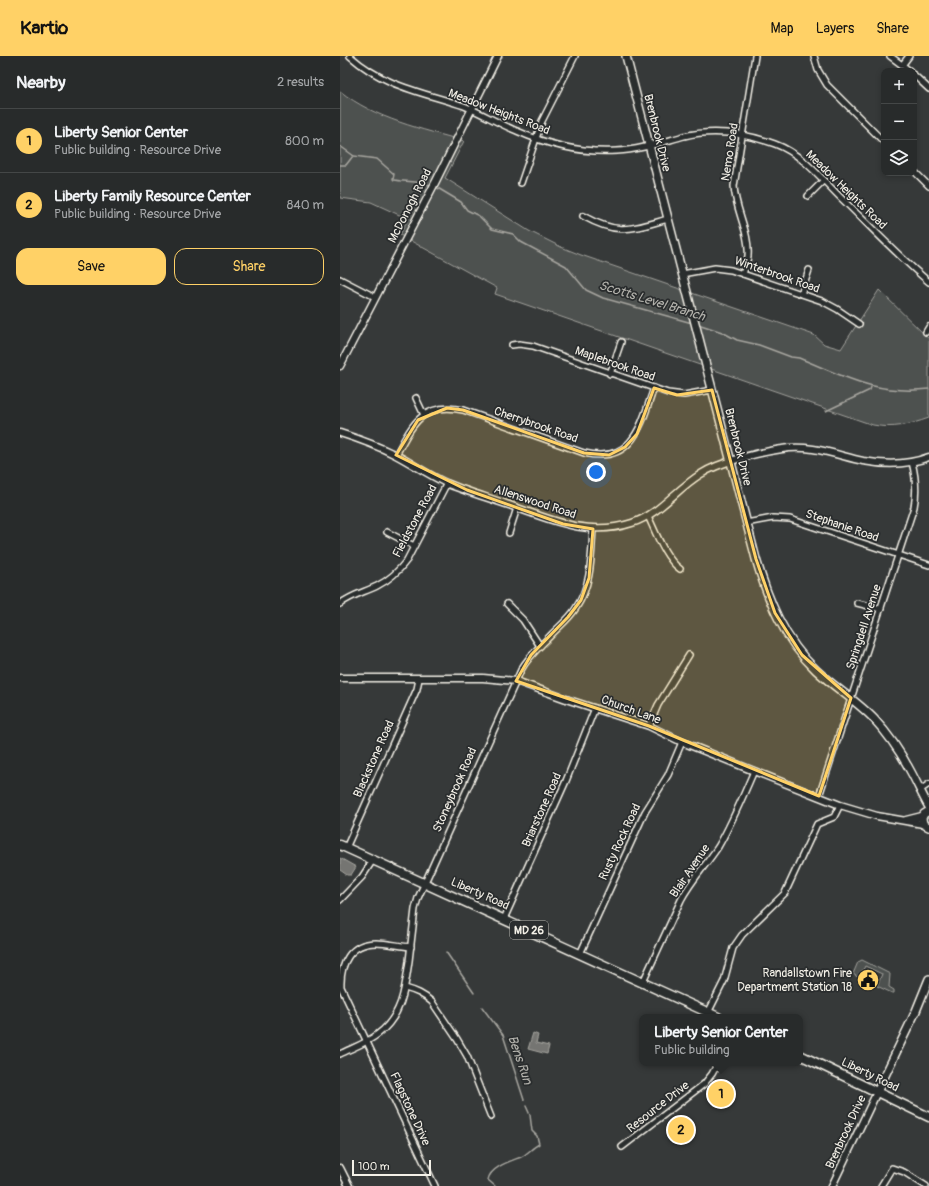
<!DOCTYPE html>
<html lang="en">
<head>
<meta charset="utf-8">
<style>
  :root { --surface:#282b2b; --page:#303333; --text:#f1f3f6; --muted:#a5a7a9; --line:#444747; --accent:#ffd166 }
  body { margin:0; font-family:Pangolin,sans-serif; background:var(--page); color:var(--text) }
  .controls { position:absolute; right:12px; top:12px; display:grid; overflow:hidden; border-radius:8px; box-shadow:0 2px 6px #0003 }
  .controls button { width:36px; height:36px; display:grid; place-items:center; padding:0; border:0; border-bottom:1px solid var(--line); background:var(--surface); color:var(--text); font:20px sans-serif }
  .scale { position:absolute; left:12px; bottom:10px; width:79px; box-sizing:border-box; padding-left:4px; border:2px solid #f4f1e8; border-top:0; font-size:11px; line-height:14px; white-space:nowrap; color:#f4f1e8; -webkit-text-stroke:3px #2a2d2e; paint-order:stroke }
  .you { position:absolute; left:256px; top:416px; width:14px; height:14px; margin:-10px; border:3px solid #fff; border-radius:50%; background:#1a73e8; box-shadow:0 0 0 6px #1a73e833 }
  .badge { display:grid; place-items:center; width:26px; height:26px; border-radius:50%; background:var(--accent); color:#111; font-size:13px; font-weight:700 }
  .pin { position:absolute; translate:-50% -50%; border:2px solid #fff; box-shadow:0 1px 4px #0006 }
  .popup { position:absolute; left:299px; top:958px; width:164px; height:52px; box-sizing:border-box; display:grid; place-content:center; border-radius:8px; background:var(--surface); filter:drop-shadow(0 1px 3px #0005); font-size:13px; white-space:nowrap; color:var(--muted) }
  .popup b { font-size:15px; color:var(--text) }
  .popup::after { content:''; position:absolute; left:50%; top:100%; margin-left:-8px; border:8px solid transparent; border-top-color:var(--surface) }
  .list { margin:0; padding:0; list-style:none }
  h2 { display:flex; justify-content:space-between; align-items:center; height:52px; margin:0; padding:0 16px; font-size:17px }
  h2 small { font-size:13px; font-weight:400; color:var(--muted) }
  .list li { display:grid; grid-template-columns:26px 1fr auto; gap:12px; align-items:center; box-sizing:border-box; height:64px; padding:0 16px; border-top:1px solid var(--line) }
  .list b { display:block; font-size:15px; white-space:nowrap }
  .list p { margin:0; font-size:13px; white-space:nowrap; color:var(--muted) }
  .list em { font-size:13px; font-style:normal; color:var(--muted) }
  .actions { display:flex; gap:8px; padding:12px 16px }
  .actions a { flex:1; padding:9px 0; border:1px solid var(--accent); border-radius:12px; text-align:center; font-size:14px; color:var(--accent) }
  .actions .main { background:var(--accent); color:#111 }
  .icon { flex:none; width:22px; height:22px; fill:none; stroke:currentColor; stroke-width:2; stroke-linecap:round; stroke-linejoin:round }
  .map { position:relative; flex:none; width:589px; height:1130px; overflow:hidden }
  header { display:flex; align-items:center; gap:24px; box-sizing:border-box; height:56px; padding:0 20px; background:var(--accent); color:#111 }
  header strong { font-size:19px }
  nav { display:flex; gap:22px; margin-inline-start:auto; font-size:14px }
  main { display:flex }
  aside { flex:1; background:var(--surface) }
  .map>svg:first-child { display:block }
  .green { fill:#4e514f; stroke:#a1a19c }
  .water { fill:#757572; stroke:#a8a7a1 }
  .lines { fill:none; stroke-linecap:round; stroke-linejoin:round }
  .stream { stroke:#a8a7a1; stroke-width:1.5 }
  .minor-casing { stroke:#f4f1e8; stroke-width:8 }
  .tertiary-casing { stroke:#f4f1e8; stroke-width:9 }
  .secondary-casing { stroke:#f4f1e8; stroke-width:10 }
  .primary-casing { stroke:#f4f1e8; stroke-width:11 }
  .minor { stroke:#2a2d2e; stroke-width:5 }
  .tertiary { stroke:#2a2d2e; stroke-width:6 }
  .secondary { stroke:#2a2d2e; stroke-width:7 }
  .primary { stroke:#2a2d2e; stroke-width:8 }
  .marked { fill:#ffd166; fill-opacity:0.2; stroke:#ffd166; stroke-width:3; stroke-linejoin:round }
  .labels { text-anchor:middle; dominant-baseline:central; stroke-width:3.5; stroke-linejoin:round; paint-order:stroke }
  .shield { fill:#2a2d2e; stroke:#b7b6b0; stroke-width:1 }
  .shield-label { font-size:11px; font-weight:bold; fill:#f4f1e8 }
  .street-label { font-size:12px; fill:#f4f1e8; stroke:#2a2d2e }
  .poi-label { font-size:12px; fill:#f4f1e8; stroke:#2a2d2e; text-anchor:end }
  .water-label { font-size:13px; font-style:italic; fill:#b4b3ad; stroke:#2a2d2e }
</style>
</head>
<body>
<header>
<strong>Kartio</strong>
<nav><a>Map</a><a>Layers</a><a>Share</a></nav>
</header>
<main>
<aside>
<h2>Nearby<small>2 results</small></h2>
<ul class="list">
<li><span class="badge">1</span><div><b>Liberty Senior Center</b><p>Public building · Resource Drive</p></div><em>800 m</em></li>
<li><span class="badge">2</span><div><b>Liberty Family Resource Center</b><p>Public building · Resource Drive</p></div><em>840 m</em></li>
</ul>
<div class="actions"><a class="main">Save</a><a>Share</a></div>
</aside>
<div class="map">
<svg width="589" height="1130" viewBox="0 0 589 1130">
  <rect width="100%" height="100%" fill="#363939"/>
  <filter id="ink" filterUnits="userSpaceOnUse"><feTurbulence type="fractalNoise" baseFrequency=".025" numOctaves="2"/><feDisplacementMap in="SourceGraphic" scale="8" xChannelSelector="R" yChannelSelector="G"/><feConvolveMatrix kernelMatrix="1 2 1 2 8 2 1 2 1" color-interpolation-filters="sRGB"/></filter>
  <g filter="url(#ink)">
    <g class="green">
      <path d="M0,35c35,28 82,38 124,50l-19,37 84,53 32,16 20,8 233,80 10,9 17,5 38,-59 50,49v79c-20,7 -36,11 -56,7l-378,-131 2,-6 -97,-53 8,-16 -37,-17 -31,-4z"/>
      <path d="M522,904l28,14 -1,13 5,3v3h-2l-15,-7 5,-12 -17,-8 -6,12 -6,-4 5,-12z"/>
    </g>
    <g class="water">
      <path d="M0,802l16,9 -5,8h-4l-7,-5z"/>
      <path d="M193,977l5,2 -2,8 13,3 -2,8 -19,-5z"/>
    </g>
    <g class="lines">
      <g class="stream">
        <path d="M0,90l14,10 23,3 17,15 -1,5 1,1c12,2 27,1 38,6"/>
        <path d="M0,109h6l7,-9"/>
        <path d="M96,131l25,15 6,8 12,6 13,13 21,5 8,8 45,24 20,24 17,8 89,25"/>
        <path d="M358,268l24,8 15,8 22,5 32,12 8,1c47,19 77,37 130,31"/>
        <path d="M486,355l44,-21 1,-3"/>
        <path d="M106,896l28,41"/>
        <path d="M142,951l21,28 21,65"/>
        <path d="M155,1130l-7,-6c2,-13 23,-19 33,-23 6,-3 11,-9 18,-13l-2,-8 -5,-5 -2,-16 -4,-9"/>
      </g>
      <g class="minor-casing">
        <g id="minor">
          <path d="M10,0c35,31 72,36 114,50 18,7 35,18 53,25 31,14 67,22 100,20 23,-1 45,-9 67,-15 30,-7 63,-2 91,8 27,10 46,34 66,54 29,28 57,58 88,84"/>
          <path d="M474,0l4,14 9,15 57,57"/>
          <path d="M550,0l20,15"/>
          <path d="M563,8l6,-8"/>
          <path d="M574,19l15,14"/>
          <path d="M574,115l15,15"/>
          <path d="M181,127l21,-62 33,-65"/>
          <path d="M468,140l16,-16"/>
          <path d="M243,160c36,20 48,13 85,3"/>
          <path d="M342,218l33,-6 16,2 91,31 15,8 22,15"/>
          <path d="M403,218c2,-6 4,-12 5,-18 2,-23 -13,-47 -14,-70l21,-130"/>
          <path d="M0,223l35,18"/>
          <path d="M461,238l8,-24"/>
          <path d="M586,276l3,-5"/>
          <path d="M172,289l7,-1 14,2 135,47 16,2 28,-5"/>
          <path d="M270,318l11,-32"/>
          <path d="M76,342l8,17"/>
          <path d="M56,399c16,-30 27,-54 67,-45l121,43c49,12 57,-28 70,-65"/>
          <path d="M308,460c8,17 17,42 32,53"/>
          <path d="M406,467l27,-5 17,1 139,46"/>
          <path d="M47,476l27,14"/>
          <path d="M169,477l8,-25"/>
          <path d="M517,547l24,6"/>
          <path d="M0,548c11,-9 25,-12 37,-18 12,-6 22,-15 30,-26l40,-77"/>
          <path d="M167,548l16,16 17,26"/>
          <path d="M309,670l9,-21 31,-50"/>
          <path d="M580,734l9,-6"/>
          <path d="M479,740l95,-289c3,-15 2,-29 -2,-45"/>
          <path d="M6,792l71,-159 2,-10"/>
          <path d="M0,844l22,-23 11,-17"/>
          <path d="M164,863l62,-138 29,-73"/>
          <path d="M71,891c-12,-1 -24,-4 -35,-4 -26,0 -36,21 -35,44l94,199"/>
          <path d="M240,898l65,-142 23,-37 14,-33"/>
          <path d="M303,926l38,-82c10,-19 25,-35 37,-53 14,-24 25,-51 36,-76"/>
          <path d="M65,932c11,3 18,6 27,14l25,37 10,17 24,61"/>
          <path d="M368,957l16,-32 9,-33 9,-13 43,-42 32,-69 17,-7 6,-12"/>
          <path d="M0,998c12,-6 27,-11 38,-20 24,-18 27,-45 31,-73 2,-17 4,-35 6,-52l3,-11 103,-228c8,-15 21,-25 32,-37 8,-8 17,-15 23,-25 16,-24 15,-51 17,-79"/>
          <path d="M282,1091l82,-63 8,-10 6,-11"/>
          <path d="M541,1130l11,-18 12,4 22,14"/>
        </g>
      </g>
      <g class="tertiary-casing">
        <g id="tertiary">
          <path d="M0,310l96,-185 62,-125"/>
          <path d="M0,377c19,6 38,13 56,22 17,9 33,20 50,28 19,8 40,14 60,21 42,14 80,34 126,19 28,-9 44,-34 69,-49 18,-12 60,-22 81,-25 28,-5 54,6 81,12 22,4 45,4 66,-4"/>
          <path d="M0,622h143l33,3 53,19 80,26 33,16 72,29 86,34 37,11 46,8"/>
          <path d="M566,764l16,-4"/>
          <path d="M0,1112l9,18"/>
          <path d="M492,1130l45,-94"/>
        </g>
      </g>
      <g class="secondary-casing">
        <g id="secondary">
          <path d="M286,0l130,503c12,41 28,81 60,111 19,18 41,31 58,49 15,16 27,34 37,53 6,11 11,23 18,35"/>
          <path d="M589,755l-5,3 -2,4 1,6 6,3"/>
          <path d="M537,1036l39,-81 13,-32"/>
        </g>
      </g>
      <g class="primary-casing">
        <g id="primary">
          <path d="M0,789l378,172"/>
          <path d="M460,999l129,62"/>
        </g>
      </g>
      <use href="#minor" class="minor"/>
      <use href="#tertiary" class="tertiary"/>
      <use href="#secondary" class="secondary"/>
      <use href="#primary" class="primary"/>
    </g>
  </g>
  <path class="marked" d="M314,332l23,7 35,-5 44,169 19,54 27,42 49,43 -32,98 -170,-70 -133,-45 15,-26 37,-38 13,-17 8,-22 4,-49 -30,-5 -96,-34 -71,-35 22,-35 29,-12 16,2 121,43 25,2 16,-8 12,-13z"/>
  <defs>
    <g id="civic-disc" transform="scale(1.15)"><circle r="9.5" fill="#ffd166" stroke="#2a2d2e"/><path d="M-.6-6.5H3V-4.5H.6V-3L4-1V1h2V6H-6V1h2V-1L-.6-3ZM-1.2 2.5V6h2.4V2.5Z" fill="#111"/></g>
  </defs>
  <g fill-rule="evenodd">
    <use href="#civic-disc" x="528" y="924"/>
  </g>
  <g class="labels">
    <rect class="shield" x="170" y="865" width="38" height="18" rx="3"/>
    <g class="shield-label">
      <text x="189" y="874">MD 26</text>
    </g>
    <g class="street-label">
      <text transform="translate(159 56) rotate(21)">Meadow Heights Road</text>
      <text transform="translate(317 77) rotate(76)">Brenbrook Drive</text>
      <text transform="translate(390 96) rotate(-81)">Nemo Road</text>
      <text transform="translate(506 134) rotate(44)">Meadow Heights Road</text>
      <text transform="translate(70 150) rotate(-63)">McDonogh Road</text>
      <text transform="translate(437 219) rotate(19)">Winterbrook Road</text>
      <text transform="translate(275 308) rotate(19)">Maplebrook Road</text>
      <text transform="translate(196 369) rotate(19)">Cherrybrook Road</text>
      <text transform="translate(398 391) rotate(76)">Brenbrook Drive</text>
      <text transform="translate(195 446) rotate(18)">Allenswood Road</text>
      <text transform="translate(75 465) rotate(-62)">Fieldstone Road</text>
      <text transform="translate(502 470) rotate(19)">Stephanie Road</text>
      <text transform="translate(524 571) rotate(-72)">Springdell Avenue</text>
      <text transform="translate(291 654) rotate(20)">Church Lane</text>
      <text transform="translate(34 703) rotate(-66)">Blackstone Road</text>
      <text transform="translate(115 734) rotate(-66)">Stoneybrook Road</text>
      <text transform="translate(202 754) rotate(-66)">Briarstone Road</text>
      <text transform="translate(280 786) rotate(-65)">Rusty Rock Road</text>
      <text transform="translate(350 815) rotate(-56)">Blair Avenue</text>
      <text transform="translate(140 838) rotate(24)">Liberty Road</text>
      <text transform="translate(530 1019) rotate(26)">Liberty Road</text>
      <text transform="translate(318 1051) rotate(-38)">Resource Drive</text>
      <text transform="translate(70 1053) rotate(65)">Flagstone Drive</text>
      <text transform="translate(506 1076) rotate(-65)">Brenbrook Drive</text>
    </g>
    <g class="poi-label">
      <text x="512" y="917">Randallstown Fire<tspan x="512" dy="14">Department Station 18</tspan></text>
    </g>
    <g class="water-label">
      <text transform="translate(312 245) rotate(17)">Scotts Level Branch</text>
      <text transform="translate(180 1004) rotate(71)">Bens Run</text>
    </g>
  </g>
</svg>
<div class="controls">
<button>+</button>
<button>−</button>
<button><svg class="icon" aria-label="layers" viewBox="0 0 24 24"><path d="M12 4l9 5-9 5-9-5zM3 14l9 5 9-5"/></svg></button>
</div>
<div class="scale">100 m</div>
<div class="you"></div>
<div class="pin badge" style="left:381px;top:1038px">1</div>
<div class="popup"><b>Liberty Senior Center</b>Public building</div>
<div class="pin badge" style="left:341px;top:1074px">2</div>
</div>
</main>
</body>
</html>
